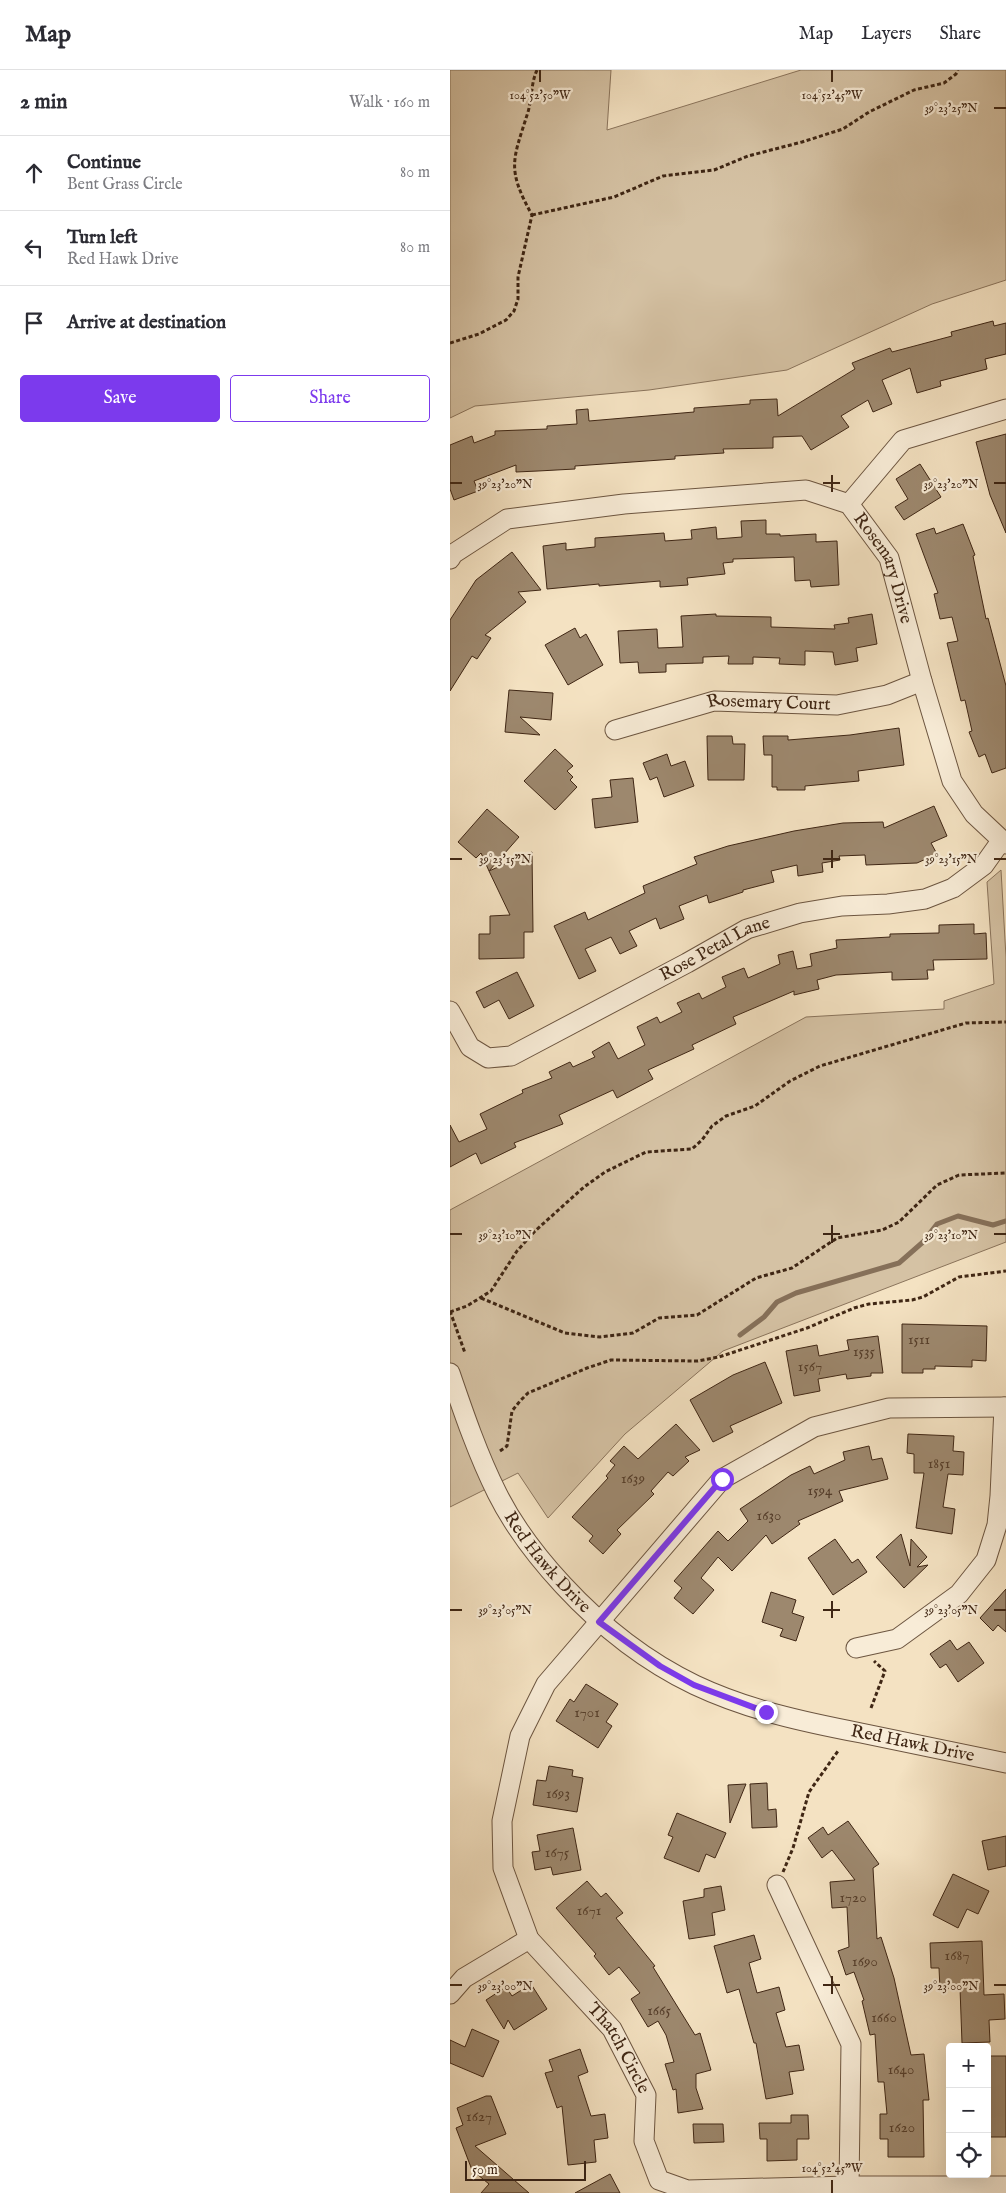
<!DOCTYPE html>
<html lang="en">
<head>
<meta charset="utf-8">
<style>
  :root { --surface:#fff; --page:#f7f7f7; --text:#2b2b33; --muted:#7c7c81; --line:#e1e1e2; --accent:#7c3aed }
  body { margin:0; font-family:"IM FELL English",serif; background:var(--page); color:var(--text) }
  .controls { position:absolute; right:15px; bottom:15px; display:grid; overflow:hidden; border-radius:5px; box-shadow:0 5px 20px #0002 }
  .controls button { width:45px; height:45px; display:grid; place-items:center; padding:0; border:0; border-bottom:1px solid var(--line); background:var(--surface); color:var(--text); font:25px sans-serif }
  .scale { position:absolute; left:15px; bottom:12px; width:121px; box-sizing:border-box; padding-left:5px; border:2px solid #3f2614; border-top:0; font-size:14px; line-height:18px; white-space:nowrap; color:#3f2614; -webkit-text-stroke:4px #f8ecd7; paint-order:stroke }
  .stop { position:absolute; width:15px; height:15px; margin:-11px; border:4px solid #7c3aed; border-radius:50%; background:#fff }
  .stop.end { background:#7c3aed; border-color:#fff; box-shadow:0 1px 5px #0008 }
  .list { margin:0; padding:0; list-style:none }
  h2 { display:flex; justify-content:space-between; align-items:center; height:65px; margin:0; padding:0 20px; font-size:21px }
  h2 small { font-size:16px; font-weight:400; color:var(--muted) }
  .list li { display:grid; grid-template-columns:32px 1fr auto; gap:15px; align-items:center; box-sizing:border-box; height:75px; padding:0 20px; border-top:1px solid var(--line) }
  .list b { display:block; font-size:19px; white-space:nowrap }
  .list p { margin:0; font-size:16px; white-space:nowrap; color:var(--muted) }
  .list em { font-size:16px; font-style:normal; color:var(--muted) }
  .actions { display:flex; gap:10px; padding:15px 20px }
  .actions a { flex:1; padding:11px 0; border:1px solid var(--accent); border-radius:5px; text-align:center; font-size:18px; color:var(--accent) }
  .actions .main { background:var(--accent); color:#fff }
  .icon { flex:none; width:28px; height:28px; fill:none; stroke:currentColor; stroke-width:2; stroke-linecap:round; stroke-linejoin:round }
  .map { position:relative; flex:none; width:556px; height:2123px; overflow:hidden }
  header { display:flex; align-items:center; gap:30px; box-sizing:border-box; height:70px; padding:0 25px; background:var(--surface); border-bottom:1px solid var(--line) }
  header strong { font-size:24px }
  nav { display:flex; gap:28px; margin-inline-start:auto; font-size:18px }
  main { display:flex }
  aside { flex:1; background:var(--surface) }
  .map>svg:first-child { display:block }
  .green { fill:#d5c2a4; stroke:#8a745c }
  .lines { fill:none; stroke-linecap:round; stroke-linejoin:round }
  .stream { stroke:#867059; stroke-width:5 }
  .building { fill:#9d886e; stroke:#3f2614 }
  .minor-casing { stroke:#6c5540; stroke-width:21 }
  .path { stroke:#3f2614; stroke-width:3; stroke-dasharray:4 2.5; stroke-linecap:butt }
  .minor { stroke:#f8ecd7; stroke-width:19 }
  .path-bridge { stroke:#3f2614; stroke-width:3; stroke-dasharray:4 2.5; stroke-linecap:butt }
  .route { stroke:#7c3aed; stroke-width:6 }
  .ticks { fill:none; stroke:#3f2614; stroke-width:2 }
  .labels { text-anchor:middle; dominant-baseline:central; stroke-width:4.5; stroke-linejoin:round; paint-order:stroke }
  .number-label { font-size:15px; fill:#563e2a }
  .street-label { font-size:18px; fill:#3f2614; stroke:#f8ecd7 }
  .ticks-label { font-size:12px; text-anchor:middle; fill:#3f2614; stroke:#f8ecd7; stroke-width:4.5; stroke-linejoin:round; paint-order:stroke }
</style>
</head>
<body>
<header>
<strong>Map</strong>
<nav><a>Map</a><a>Layers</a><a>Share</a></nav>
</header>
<main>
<aside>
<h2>2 min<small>Walk · 160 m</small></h2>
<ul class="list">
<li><svg class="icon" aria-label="ahead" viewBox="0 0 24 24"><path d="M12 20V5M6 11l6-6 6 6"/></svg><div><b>Continue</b><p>Bent Grass Circle</p></div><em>80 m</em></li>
<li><svg class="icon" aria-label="left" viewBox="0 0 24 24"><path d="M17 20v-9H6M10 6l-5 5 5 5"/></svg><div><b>Turn left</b><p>Red Hawk Drive</p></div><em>80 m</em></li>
<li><svg class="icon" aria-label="arrive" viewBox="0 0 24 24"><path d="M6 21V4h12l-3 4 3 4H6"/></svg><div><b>Arrive at destination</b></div></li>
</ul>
<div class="actions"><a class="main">Save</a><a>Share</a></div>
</aside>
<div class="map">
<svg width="556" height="2123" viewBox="0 0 556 2123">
  <rect width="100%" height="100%" fill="#f4e2c2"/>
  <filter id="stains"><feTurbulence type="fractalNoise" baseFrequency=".004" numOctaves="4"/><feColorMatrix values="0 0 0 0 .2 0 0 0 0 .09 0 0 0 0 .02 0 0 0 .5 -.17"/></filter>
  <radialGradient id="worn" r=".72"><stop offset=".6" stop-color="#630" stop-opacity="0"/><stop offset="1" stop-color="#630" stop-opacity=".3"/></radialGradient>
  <g class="green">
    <path d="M0,0h161l-4,60 194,-60h205v210l-74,24 -145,66 -138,20 -174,16 -25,12z"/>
    <path d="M551,800l5,87v285l-283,109 -98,83 -77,84 -30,-45 -68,34v-297l356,-193 138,-8v-8l50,-17 -7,-102z"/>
  </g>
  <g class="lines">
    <path class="stream" d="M290,1265l24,-18 13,-15 19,-9 103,-30 24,-21 14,-18 21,-8 35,9 13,-4"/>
  </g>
  <g class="building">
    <path d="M543,251l1,5 12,-3v31l-21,5 2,10 -47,12 1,5 -24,7 -7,-25 -28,12 10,24 -19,8 -5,-12 -27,16 8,11 -38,23 -9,-14 -29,1v11l-50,1 1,4 -49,3v3l-100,7v3l-37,2 -22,1v-7l-42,16 4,10 -24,9 -4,-11v-44l22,-9 2,7 21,-8v-4l52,-2v-3l30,-2 -1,-14 12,-1 1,12 105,-9v-4l56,-4v-4l27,-1 1,17 77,-47 -3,-6 38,-15 2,4 60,-16 -1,-4z"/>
    <path d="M556,364v99l-16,-38 -14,-53z"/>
    <path d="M470,394l21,33 -37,23 -9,-13 13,-8 -12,-20z"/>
    <path d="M316,450v14h14v2l36,-2v8l21,-1 2,44 -28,2 -1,-7 -15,1 -1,-24 -61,2v3l-10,1 2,11 -38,4 1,7 -28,2v-6l-61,5v-2l-52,5 -4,-43 23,-3v7l29,-3v-9l69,-5 1,8 27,-2 -1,-9 25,-3 1,12 25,-2 -1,-16z"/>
    <path d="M513,454l12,31 -2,1 13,63 2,-1 18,68v82l-14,5 -7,-19 -6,3 -10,-25 3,-1 -7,-31 -4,1 -14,-58 11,-2 -6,-24 -12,2 -6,-25 4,-1 -22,-59 18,-6 2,6z"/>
    <path d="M62,482l29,38 -23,2 8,10 -41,33 6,3 -14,21 -5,-3 -22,35v-71l26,-40z"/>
    <path d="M266,544v2l55,1v10l64,2 -1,-4 15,-2 -1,-5 24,-4 5,30 -21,4 2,13 -23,4 -2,-13 -28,-1v14l-26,-1 1,-6 -27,-1v7h-25l1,-8 -26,1v6l-37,1v8l-27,1 -1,-11 -18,1 -2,-32 39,-2 1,19 25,-1 -2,-31z"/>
    <path d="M125,558l5,10 6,-4 17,31 -35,20 -23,-40z"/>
    <path d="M59,620l44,3 -2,27 -31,-3 20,18 -35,-3z"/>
    <path d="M449,658l5,37 -46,6 1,10 -54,5v4h-28v-3h-5v-32h-8l-1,-19h25v4l62,-5z"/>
    <path d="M257,666h25l1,8h12l-1,36h-36z"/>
    <path d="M105,679l18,17 -6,5 6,6 -3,3 7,7 -22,23 -31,-29z"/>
    <path d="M217,684l4,12 14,-5 9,25 -30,11 -7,-20 -7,3 -7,-17z"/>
    <path d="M183,708l5,44 -43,6 -3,-29 20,-2 -2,-17z"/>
    <path d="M484,736l13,30 -16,7 6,11 -20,9 -51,2 -1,-10 -26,1 1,4 -18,3 1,9 -25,4 -1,-11 -26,6 3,11 -31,8v2l-34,11 -2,-8 -28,11 5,13 -24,10 -4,-11 -27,13 8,15 -17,8 -9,-17 -26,12 11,22 -17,8 -25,-53 31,-14 3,8 57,-27 -2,-7 54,-22 -3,-7 34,-11 66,-15 49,-8 40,-1 1,6z"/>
    <path d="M37,739l32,28 -30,34 -8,-18 -5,5 -18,-16z"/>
    <path d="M82,782l1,80h-9v26l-45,1v-25h11v-18l20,-1 -21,-44z"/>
    <path d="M524,854v10l12,-1 1,26 -54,1 1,10h-7l1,9 -36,1v-8l-56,3 -19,5 2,9 -25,6v-4l-61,26 3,7 -44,21 2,4 -46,21 5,9 -36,19 -4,-8 -54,25 4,9 -49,19 2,4 -35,17 -5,-11 -26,14v-42l9,17 28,-13 -7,-15 43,-21 -1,-3 30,-12 -3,-6 21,-10 3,5 22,-10 -3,-5 17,-10 9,17 27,-14 -8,-18 20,-10 3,6 22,-11 -5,-9 22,-10 3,6 24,-12 -4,-10 22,-9 4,10 32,-14 -2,-9 15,-4 4,18 15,-3 -2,-12 27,-6 -1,-8 54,-3v-3l49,-1v-8z"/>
    <path d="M67,902l17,34 -25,13 -10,-19 -15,8 -8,-16z"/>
    <path d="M452,1254l85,2 -1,35 -14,-1v7l-37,-1v3h-12v4h-21z"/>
    <path d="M428,1266l5,37h-12v3l-24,3 -1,-5 -28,5 2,12 -26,5 -8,-45 31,-6 2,11 30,-6 -2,-10z"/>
    <path d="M315,1292l17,41 -52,23 3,6 -20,10 -23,-42 43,-25z"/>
    <path d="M226,1354l24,26 -15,7 4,4 -16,15 -5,-4 -17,19 3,3 -37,36 4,4 -18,20 -14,-13 4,-5 -21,-19 36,-39 -2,-2 9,-11 -5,-4 14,-15 14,13z"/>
    <path d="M458,1364l46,2 -1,15 11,1 -1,23 -15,-1 -5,33 12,2 -3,25 -36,-6 8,-55h-10v-19l-7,-1z"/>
    <path d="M419,1376l3,14 10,-2 6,21 -49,12 4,10 -45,20 2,3 -28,20 -6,-9 -34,36 -14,-14 -17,21 13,12 -21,24 -19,-16 8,-10 -8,-7 44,-50 10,10 20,-20 -8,-12 51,-34 19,-9 4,8 31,-14 -2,-8z"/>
    <path d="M451,1464l9,32 1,-27 16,18 -10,10 11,-2 -24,23 -28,-31z"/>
    <path d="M385,1469l17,24 6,-4 9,13 -34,23 -25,-37z"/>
    <path d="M556,1519v43l-8,-7 -5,6 -13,-13z"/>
    <path d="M321,1522l25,8 -4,13 12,4 -8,24 -16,-5 3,-7 -21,-7z"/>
    <path d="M500,1570l7,10 12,-8 15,21 -26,19 -12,-18 -6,4 -10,-14z"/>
    <path d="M136,1614l32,20 -12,18 6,4 -14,22 -42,-27 14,-22 4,3z"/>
    <path d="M99,1696l24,4 -1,6 11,2 -6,34 -44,-7 4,-25 9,1z"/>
    <path d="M317,1713l1,27 8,-1 1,18 -25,1 -2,-44z"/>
    <path d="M296,1714l-16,39 -2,-38z"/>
    <path d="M227,1743l49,20 -11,25 -9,-4 -7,18 -35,-14 9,-21 -5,-2z"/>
    <path d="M398,1751l31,43 -6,4 4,71 4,-2 13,41 17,77 13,-1 5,46h-6l1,57h-36v-18h-8v-25h7l-3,-32h-6l-3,-48 -5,1 -8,-34 2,-1 -10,-28 -8,3 -8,-24 11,-4 -2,-40 -15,1 -2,-26 25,-2 -23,-30 -10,8 -14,-20 15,-11 5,8z"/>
    <path d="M123,1758l8,42 -28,5 -2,-8 -16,3 -3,-18 8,-1 -3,-16z"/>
    <path d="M556,1766v30l-18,4 -6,-29z"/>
    <path d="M503,1804l36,17 -11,23 -11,-5 -9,19 -25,-13z"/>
    <path d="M137,1811l14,16 5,-4 17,20 -7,5 39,48 -2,1 42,68 5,-2 11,37 -15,4v14l7,21 -25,4 -2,-24 -3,1 -8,-26 9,-2 -8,-27 -8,-14 -10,6 -17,-28 9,-6 -21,-26 -10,8 -15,-19 2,-2 -40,-46z"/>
    <path d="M271,1816l4,24 -13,3 3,22 -26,4 -6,-38 21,-4v-8z"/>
    <path d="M304,1865l7,24 -12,4 8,30 22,-6 6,23 -9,3 10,34 13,-2 5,25 -15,2 4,22 -27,5 -10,-56h-2l-15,-54 -12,4 -13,-47z"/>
    <path d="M532,1871l2,54 20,-1 1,25 -16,1 1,22 -28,1 -2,-55 -20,1 -1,-21h-8l-1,-25z"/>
    <path d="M81,1914l16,25 -33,21 -6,-10 -4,9 -18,-29 20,-13 6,9z"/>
    <path d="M22,1959l27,12 -16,36 -33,-14v-23l15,7z"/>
    <path d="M130,1979l8,23 -10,4 13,40 14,-2 3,24 -14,2 2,22 -28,3 -6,-59 -5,2 -12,-35 8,-2 -4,-11z"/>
    <rect x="537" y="1986" width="19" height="81"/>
    <path d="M36,2026h5l15,38 -31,12 54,47h-48l8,-9 -17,-14 -16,-42 7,-3 -6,-17z"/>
    <path d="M341,2045h17l1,24h-12v21l-30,1v-22h-7l-1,-16h32z"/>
    <path d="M243,2054h30l1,18 -30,1z"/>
    <path d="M160,2104l10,19h-45z"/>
  </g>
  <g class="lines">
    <g class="minor-casing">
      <g id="minor">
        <path d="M399,434l54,-64 103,-31"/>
        <path id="s1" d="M0,489l3,-5 54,-35 117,-15 182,-14 43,14 40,54 33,123 30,100 22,33 32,30"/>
        <path id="s2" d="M165,660l99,-29 123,4 50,-10 35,-14"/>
        <path id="s3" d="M0,941l20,36 18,11 23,-2 176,-93 60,-34 53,-16 42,-7 46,-2 37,-5 28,-11 31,-23 17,-24"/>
        <path id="s4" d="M0,1303c14,41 28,82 47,120 17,34 40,64 66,92 37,40 82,76 132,100 53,25 109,37 166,48 49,10 97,20 145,30"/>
        <path id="s5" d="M556,1337l-117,1 -75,19 -92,52 -176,205 -26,52 -18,85 1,47 26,71 83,90 34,66 -2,46 15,39 28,10 162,-4h157"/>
        <path d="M406,1578l41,-9 62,-45 27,-34 11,-35 3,-29 4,-89"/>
        <path d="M327,1815l74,159 -2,142"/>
        <path d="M0,1924l14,-16 65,-39"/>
      </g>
    </g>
    <g class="path">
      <path d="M82,145l82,-18 49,-21 51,-6 34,-14 54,-14 41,-13 26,-17 45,-22 30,-7 12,-9 2,-4"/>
      <path d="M0,273l29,-9 27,-14 8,-9 4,-12v-22l14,-62c-26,-47 -19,-55 -4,-103 4,-14 3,-29 9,-42"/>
      <path d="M31,1228l84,35 35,4 33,-4 26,-15 38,-3 59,-37 36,-10 45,-30 45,-8 17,-8 38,-37 22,-10 47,-2"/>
      <path d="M0,1242l17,-6 24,-15 26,-40 18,-20 49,-44 21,-15 41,-20 46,-3 10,-9 10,-14 14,-10 29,-10 35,-25 30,-15 146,-43 40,-1"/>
      <path d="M50,1381l7,-5 5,-35 8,-10 8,-8 59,-25 24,-8 87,1 21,-4 88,-29 47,-20 15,-4 43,-4 11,-3 36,-20 47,-6"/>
      <path d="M421,1638l14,-37 -11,-10"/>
      <path d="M333,1802l10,-24 16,-56 29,-41"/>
    </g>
    <use href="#minor" class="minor"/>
    <path class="path-bridge" d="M0,1241l15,42"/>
  </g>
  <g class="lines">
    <path class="route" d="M272,1409l-123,143 61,44 34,19 72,27"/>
  </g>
  <path class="ticks" d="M90,0v12M382,0v12M544,38h12M382,405v17M0,413h12M373,413h17M544,413h12M382,780v18M0,789h12M373,789h17M544,789h12M382,1155v18M0,1164h12M373,1164h17M544,1164h12M382,1531v17M0,1540h12M373,1540h17M544,1540h12M382,1906v18M0,1915h12M373,1915h17M544,1915h12M382,2110v13"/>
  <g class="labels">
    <g class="number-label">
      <text x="469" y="1269">1511</text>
      <text x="414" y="1281">1535</text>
      <text x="360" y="1296">1567</text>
      <text x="489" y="1393">1851</text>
      <text x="183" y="1408">1639</text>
      <text x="370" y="1420">1594</text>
      <text x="319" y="1445">1630</text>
      <text x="137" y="1642">1701</text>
      <text x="108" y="1723">1693</text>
      <text x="107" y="1782">1675</text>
      <text x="403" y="1827">1720</text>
      <text x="139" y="1840">1671</text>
      <text x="507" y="1885">1687</text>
      <text x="415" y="1891">1690</text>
      <text x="209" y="1940">1665</text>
      <text x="434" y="1947">1660</text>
      <text x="451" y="1999">1640</text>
      <text x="29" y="2046">1627</text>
      <text x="452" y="2057">1620</text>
    </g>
    <g class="street-label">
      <text stroke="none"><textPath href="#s1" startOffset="490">Rosemary Drive</textPath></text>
      <text stroke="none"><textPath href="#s2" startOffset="158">Rosemary Court</textPath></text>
      <text stroke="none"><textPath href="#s3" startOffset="316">Rose Petal Lane</textPath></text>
      <text stroke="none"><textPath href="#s4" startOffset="215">Red Hawk Drive</textPath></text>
      <text stroke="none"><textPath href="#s4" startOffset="635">Red Hawk Drive</textPath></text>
      <text stroke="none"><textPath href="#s5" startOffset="980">Thatch Circle</textPath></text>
    </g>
  </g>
  <g class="ticks-label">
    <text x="90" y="29">104°52'50"W</text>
    <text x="382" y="29">104°52'45"W</text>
    <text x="501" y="42">39°23'25"N</text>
    <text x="55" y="418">39°23'20"N</text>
    <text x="501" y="418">39°23'20"N</text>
    <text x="55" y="793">39°23'15"N</text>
    <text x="501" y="793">39°23'15"N</text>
    <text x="55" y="1169">39°23'10"N</text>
    <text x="501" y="1169">39°23'10"N</text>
    <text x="55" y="1544">39°23'05"N</text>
    <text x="501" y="1544">39°23'05"N</text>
    <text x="55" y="1920">39°23'00"N</text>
    <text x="501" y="1920">39°23'00"N</text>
    <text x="382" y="2102">104°52'45"W</text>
  </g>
  <rect width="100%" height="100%" filter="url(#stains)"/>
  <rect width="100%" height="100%" fill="url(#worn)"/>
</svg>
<div class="controls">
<button>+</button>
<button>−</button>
<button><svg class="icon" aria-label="locate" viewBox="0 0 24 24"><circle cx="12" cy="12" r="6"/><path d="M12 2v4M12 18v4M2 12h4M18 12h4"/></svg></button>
</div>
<div class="scale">50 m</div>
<div class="stop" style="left:272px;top:1409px"></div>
<div class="stop end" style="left:316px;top:1642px"></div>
</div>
</main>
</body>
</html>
